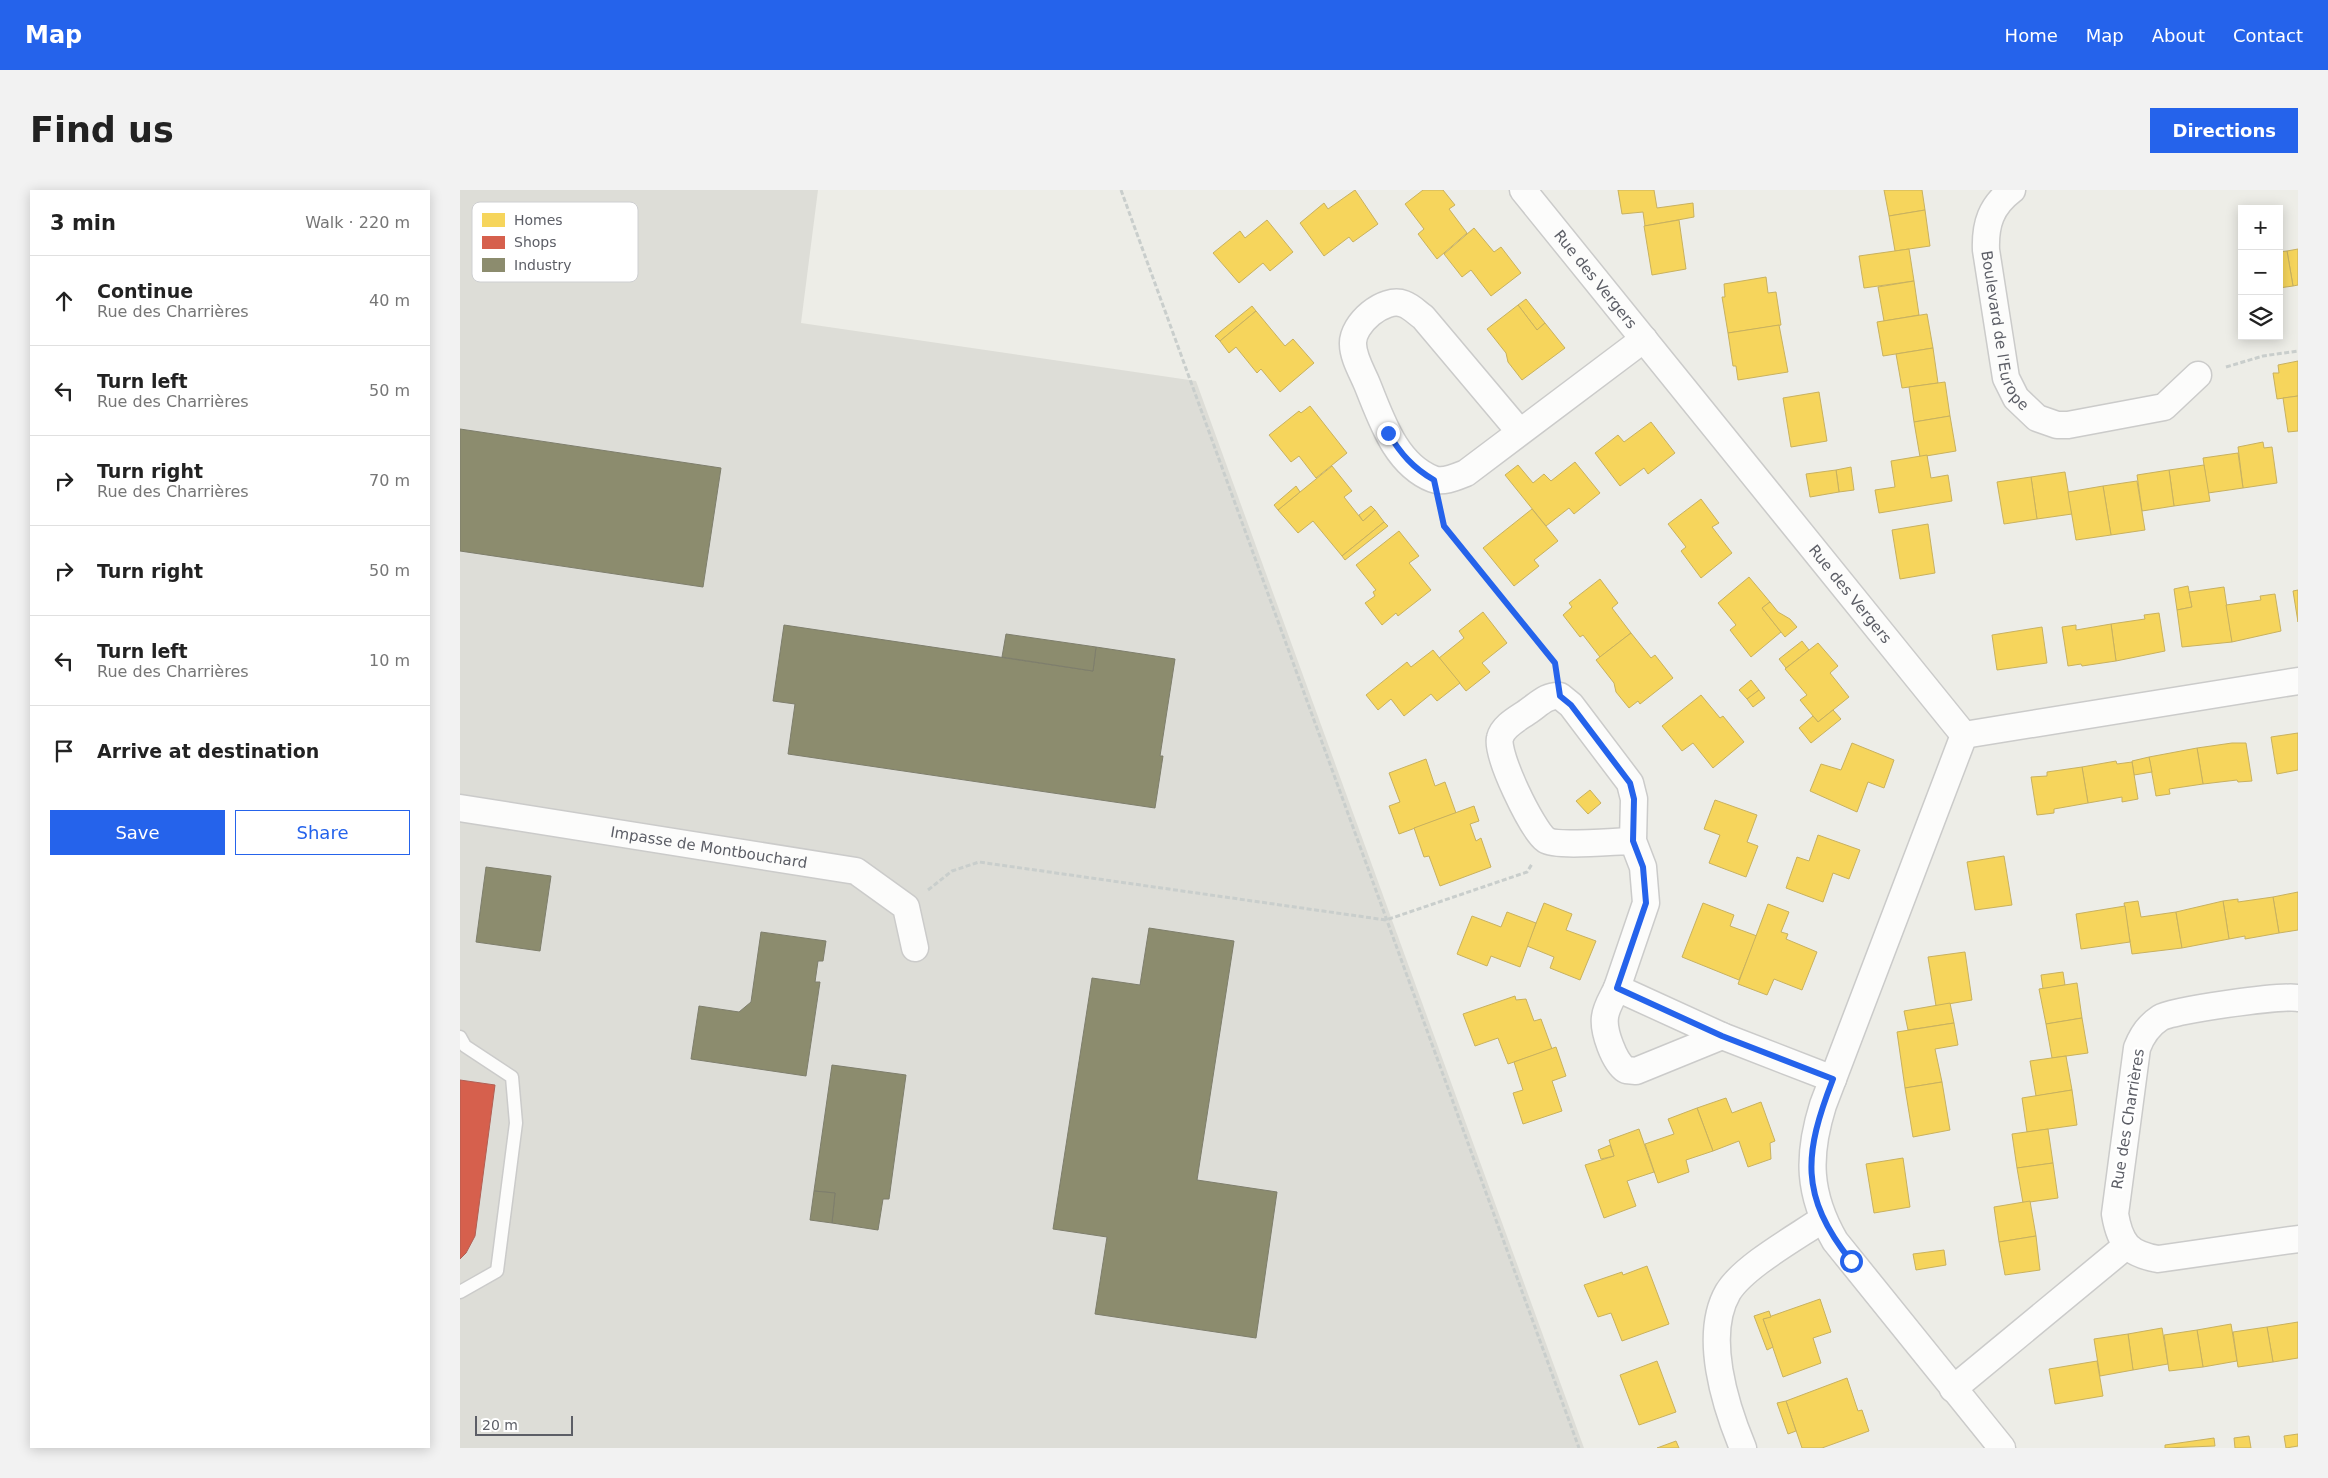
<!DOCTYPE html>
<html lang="en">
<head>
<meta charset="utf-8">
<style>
  :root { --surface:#fff; --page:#f2f2f2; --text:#222; --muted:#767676; --line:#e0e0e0; --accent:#2563eb }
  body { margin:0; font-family:"DejaVu Sans",sans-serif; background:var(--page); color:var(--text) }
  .controls { position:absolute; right:15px; top:15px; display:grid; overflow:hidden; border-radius:0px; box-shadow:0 2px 12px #0003 }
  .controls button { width:45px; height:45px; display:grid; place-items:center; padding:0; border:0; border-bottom:1px solid var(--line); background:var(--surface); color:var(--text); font:25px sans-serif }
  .scale { position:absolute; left:15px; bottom:12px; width:98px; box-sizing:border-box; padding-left:5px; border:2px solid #5c5e66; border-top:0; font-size:14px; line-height:18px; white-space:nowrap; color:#5c5e66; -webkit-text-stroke:4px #fff; paint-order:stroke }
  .stop { position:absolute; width:15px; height:15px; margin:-11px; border:4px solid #2563eb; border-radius:50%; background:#fff }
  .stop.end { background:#2563eb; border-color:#fff; box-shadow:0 1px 5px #0008 }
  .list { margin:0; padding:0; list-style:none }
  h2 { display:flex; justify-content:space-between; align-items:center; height:65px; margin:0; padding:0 20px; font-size:21px }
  h2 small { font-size:16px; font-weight:400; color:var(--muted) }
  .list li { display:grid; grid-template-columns:32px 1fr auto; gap:15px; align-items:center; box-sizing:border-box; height:90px; padding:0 20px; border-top:1px solid var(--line) }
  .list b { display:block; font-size:19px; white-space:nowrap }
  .list p { margin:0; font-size:16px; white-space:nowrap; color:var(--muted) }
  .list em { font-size:16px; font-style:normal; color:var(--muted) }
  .actions { display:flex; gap:10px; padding:15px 20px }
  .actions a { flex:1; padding:11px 0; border:1px solid var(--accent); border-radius:0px; text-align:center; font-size:18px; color:var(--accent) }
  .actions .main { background:var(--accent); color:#fff }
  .icon { flex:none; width:28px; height:28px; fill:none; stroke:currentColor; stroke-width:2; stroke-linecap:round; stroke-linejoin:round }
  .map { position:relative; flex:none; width:1838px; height:1258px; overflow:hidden; border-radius:0px }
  header { display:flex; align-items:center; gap:30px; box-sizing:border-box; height:70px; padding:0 25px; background:var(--accent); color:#fff }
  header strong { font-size:24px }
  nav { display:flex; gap:28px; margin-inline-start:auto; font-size:18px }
  .intro { display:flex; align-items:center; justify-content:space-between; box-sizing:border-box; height:120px; padding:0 30px }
  h1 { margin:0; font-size:35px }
  .button { padding:12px 22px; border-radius:0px; background:var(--accent); color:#fff; font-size:18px; font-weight:700 }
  main { display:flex; gap:30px; padding:0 30px }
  aside { flex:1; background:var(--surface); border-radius:0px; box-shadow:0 2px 12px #0003 }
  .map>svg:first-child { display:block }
  .industrial { fill:#ddddd7 }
  .homes { fill:#f6d55c; stroke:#c8b15f }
  .shops { fill:#d6604d; stroke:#b15f54 }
  .industry { fill:#8c8c6e; stroke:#7e7e6c }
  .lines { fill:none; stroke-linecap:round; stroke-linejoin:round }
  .service-casing { stroke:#cbcbca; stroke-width:15 }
  .minor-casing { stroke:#cbcbca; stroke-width:29 }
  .path { stroke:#c9cecc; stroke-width:3; stroke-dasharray:5 2.5; stroke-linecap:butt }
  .service { stroke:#fcfcfb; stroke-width:12 }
  .minor { stroke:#fcfcfb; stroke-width:26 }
  .route { stroke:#2563eb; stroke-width:6 }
  .labels { text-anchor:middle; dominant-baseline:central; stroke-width:5; stroke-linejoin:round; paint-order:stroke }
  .street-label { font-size:15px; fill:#5c5e66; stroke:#fff }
  .key { fill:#fff; stroke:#cecfd1; stroke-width:1 }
  .key-label { font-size:14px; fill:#5c5e66 }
</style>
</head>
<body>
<header>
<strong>Map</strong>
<nav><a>Home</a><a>Map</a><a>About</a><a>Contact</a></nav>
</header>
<div class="intro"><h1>Find us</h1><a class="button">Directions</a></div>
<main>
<aside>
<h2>3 min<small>Walk · 220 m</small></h2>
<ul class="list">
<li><svg class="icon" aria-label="ahead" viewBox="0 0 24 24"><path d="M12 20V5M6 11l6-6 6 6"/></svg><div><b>Continue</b><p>Rue des Charrières</p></div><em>40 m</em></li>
<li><svg class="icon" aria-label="left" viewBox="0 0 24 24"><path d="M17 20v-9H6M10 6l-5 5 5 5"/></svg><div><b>Turn left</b><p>Rue des Charrières</p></div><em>50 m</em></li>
<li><svg class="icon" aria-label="right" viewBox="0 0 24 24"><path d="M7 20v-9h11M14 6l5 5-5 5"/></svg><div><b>Turn right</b><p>Rue des Charrières</p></div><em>70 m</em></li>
<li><svg class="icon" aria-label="right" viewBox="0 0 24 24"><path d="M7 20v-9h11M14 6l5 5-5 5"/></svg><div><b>Turn right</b></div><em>50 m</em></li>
<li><svg class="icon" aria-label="left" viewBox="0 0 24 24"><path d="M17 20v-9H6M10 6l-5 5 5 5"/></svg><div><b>Turn left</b><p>Rue des Charrières</p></div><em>10 m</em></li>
<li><svg class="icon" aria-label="arrive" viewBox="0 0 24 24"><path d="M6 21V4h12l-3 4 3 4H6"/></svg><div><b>Arrive at destination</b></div></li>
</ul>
<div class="actions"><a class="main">Save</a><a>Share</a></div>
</aside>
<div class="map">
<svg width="1838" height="1258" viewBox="0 0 1838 1258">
  <rect width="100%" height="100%" fill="#edede7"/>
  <path class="industrial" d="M0,0h358l-17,133 395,58 388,1067h-1124z"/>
  <g class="homes">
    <path d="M895,0l23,34 -25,18 -4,-5 -25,19 -24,-33 24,-20 4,6z"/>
    <path d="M963,0h20l12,15 -6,4 18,24 -30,26 -19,-25 6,-5 -19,-25z"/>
    <path d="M1158,0h36l3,18 36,-5 1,14 -49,9 -2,-14 -21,2z"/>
    <path d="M1424,0h38l3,20 -36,6z"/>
    <path d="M1465,20l5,36 -35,5 -6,-35z"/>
    <path d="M807,30l26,32 -23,19 -7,-8 -24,20 -26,-30 27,-22 5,7z"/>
    <path d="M1219,30l7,49 -34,6 -8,-49z"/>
    <path d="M1014,38l20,24 7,-5 20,26 -30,23 -20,-26 -9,7 -18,-23z"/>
    <path d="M1449,59l5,32 -50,7 -5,-32z"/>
    <path d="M1838,59v36l-5,1 -6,-35z"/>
    <path d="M1827,61l6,35 -14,2v-36z"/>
    <path d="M1306,87l2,16 8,-1 5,33 -53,8 -6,-36h3l-1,-13z"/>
    <path d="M1454,91l5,34 -35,6 -6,-34z"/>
    <path d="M1066,109l19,24 -8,7 -19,-25z"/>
    <path d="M1058,115l19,25 8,-7 20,25 -43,32 -14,-18 -2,-9 -19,-24z"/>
    <path d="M792,116l4,5 -36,30 -5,-5z"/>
    <path d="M796,121l29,35 8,-7 21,24 -34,29 -19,-23 -4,4 -21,-26 -7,6 -9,-12z"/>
    <path d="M1467,124l6,34 -50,8 -6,-34z"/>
    <path d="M1319,135l9,47 -50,8 -2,-14h-3l-5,-33z"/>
    <path d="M1473,158l5,35 -36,5 -6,-34z"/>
    <path d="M1838,171v35l-21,3 -4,-26h6l-1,-8z"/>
    <path d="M1485,192l5,34 -36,6 -5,-35z"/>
    <path d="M1359,202l8,49 -36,6 -8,-49z"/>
    <path d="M1838,206v35l-10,1 -5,-34z"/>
    <path d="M850,216l37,47 -31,25 -17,-22 -8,6 -22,-27 30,-24 2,2z"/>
    <path d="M1490,226l6,35 -36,6 -6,-35z"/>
    <path d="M1191,232l24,31 -27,21 -4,-6 -24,18 -25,-33 23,-18 6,7z"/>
    <path d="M1803,252l1,6 8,-1 5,36 -34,5 -5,-41z"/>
    <path d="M1778,263l5,35 -35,5 -5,-35z"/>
    <path d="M1467,265l4,23 17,-3 4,26 -73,12 -4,-23 20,-3 -4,-26z"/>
    <path d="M1115,272l25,31 -26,21 -5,-6 -23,18 -41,-51 13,-10 15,18 11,-9 7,7z"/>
    <path d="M1744,275l6,36 -36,5 -5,-36z"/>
    <path d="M872,276l20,25 -8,6 19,24 12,-11 9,12 -42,34 -29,-35 -15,12 -20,-23z"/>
    <path d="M1391,277l3,23 -15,2 -3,-22z"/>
    <path d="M1376,280l3,22 -29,5 -4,-23z"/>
    <path d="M1709,280l5,36 -32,5 -5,-36z"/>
    <path d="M1605,282l7,42 -35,5 -6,-42z"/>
    <path d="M1571,287l6,42 -33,5 -7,-42z"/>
    <path d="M1677,291l8,49 -34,5 -8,-49z"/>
    <path d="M836,296l4,6 -22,18 -4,-5z"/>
    <path d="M1643,296l8,49 -35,5 -8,-48z"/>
    <path d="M1241,309l18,24 -7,4 20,26 -31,25 -20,-27 5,-4 -18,-23z"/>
    <path d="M911,316l4,4 -12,11 -4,-6z"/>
    <path d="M1072,319l26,32 -24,19 5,6 -25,20 -31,-38z"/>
    <path d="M924,332l4,4 -43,34 -3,-4z"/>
    <path d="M1468,334l7,49 -35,6 -8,-49z"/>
    <path d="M939,341l20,25 -10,7 22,27 -33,26 -2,-3 -14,12 -17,-22 10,-7 -2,-4 3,-2 -20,-25z"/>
    <path d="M1289,387l21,25 -8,6 19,24 -30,25 -21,-27 6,-5 -18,-22z"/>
    <path d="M1140,389l18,24 -6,5 19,25 -31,24 -17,-22 -3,2 -17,-22 9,-8 -3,-4z"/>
    <path d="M1728,396l4,21 -15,3 -3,-21z"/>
    <path d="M1764,397l8,55 -50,5 -5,-37 15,-3 -3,-15z"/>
    <path d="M1838,400v32l-5,-31z"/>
    <path d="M1815,404l6,37 -49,11 -6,-37 35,-5 -1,-4z"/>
    <path d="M1310,412l8,10 12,7 7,8 -12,10 -23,-29z"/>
    <path d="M1023,422l24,31 -25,20 8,9 -24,19 -27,-33 25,-20 -5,-7z"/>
    <path d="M1699,423l6,38 -49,10 -5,-37 34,-5 -1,-4z"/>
    <path d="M1651,434l5,37 -34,5 -1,-2 -13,2 -6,-39 14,-2v5z"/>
    <path d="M1582,437l5,36 -50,7 -5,-35z"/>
    <path d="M1171,443l20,25 4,-3 18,23 -33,26 -2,-3 -9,7 -13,-16 -2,-9 -18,-23z"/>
    <path d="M1342,451l7,9 -23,18 -7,-9z"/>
    <path d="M1358,453l20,23 -8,7 19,24 -31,25 -18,-22 7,-5 -22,-26z"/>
    <path d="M973,460l27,33 -23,18 -6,-7 -27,22 -13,-17 -13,11 -12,-15 41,-33 4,5z"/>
    <path d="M1291,490l8,10 -12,9 -8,-9z"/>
    <path d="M1299,500l6,8 -12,9 -6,-8z"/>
    <path d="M1241,505l19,23 3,-2 21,26 -31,26 -20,-25 -11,8 -20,-25z"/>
    <path d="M1373,520l8,9 -30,24 -12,-15 14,-12 5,6z"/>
    <path d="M1838,543v37l-21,4 -6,-37z"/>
    <path d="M1392,553l42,17 -10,28 -16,-6 -11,30 -47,-21 11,-27 20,6z"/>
    <path d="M1772,553h14l6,38 -14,1 -1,-2 -34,4 -6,-36z"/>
    <path d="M1737,558l6,36 -34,5 1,5 -14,2 -7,-39z"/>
    <path d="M1689,567l3,15 -18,3 -2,-14z"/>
    <path d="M966,569l9,27 10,-4 11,31 -57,21 -10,-28 11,-4 -11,-29z"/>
    <path d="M1656,571l1,3 15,-2 6,37 -16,3v-5l-34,6 -6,-36z"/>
    <path d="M1622,577l6,36 -34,6v4l-17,2 -6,-38 16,-1v-4z"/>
    <path d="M1130,600l11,13 -13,11 -12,-13z"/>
    <path d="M1255,610l42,15 -10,27 11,4 -12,31 -37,-14 11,-28 -16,-6z"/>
    <path d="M1014,616l5,15 -9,3 6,17 5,-3 10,29 -51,19 -11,-30 -5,1 -10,-29z"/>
    <path d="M1358,645l42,15 -11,29 -16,-6 -10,29 -37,-14 11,-31 12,4z"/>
    <path d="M1544,666l8,49 -37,5 -8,-48z"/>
    <path d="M1838,702v38l-19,3 -6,-36z"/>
    <path d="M1813,707l6,36 -34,6v-3l-16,3 -6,-38 15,-2v3z"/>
    <path d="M1678,711l3,16 35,-5 6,36 -50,6 -8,-51z"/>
    <path d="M1763,711l6,38 -47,9 -6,-36z"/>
    <path d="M1084,713l28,11 -6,16 30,11 -16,39 -30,-12 4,-11 -27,-11z"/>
    <path d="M1243,713l31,12 -4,11 27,10 -18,44 -57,-23z"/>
    <path d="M1308,714l21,8 -8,20 7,2 -2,5 31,13 -15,38 -28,-11 -7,16 -29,-11z"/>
    <path d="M1665,716l5,36 -49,7 -5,-35z"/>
    <path d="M1047,722l29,11 -16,44 -29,-11 -4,10 -30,-12 15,-38 29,11z"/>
    <path d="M1505,762l7,48 -36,6 -8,-49z"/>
    <path d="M1603,782l2,13 -22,4 -2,-14z"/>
    <path d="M1617,793l5,35 -36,6 -7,-35z"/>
    <path d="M1055,806l1,4 10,-1 8,22 7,-2 11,30 -44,15 -10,-26 -23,8 -12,-32z"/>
    <path d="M1490,813l4,20 -46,7 -4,-19z"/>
    <path d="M1622,828l6,35 -36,5 -6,-34z"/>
    <path d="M1494,833l4,22 -23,4 7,33 -37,6 -8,-56z"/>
    <path d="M1096,857l10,29 -14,5 10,30 -39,13 -10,-31 10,-3 -9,-28z"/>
    <path d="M1606,866l6,34 -36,6 -6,-35z"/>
    <path d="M1482,892l8,48 -37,7 -8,-49z"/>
    <path d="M1612,900l5,35 -50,7 -5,-34z"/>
    <path d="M1266,908l6,15 29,-11 14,39 -5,2 1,16 -23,8 -9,-26 -26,10 -16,-43z"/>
    <path d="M1237,918l16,43 -27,9 3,12 -31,11 -13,-39 29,-10 -6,-15z"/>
    <path d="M1179,939l15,43 -27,9 9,25 -32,12 -19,-53 29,-9 -5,-16z"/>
    <path d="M1588,939l5,34 -36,5 -5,-34z"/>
    <path d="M1150,955l4,11 -13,3 -3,-9z"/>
    <path d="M1443,968l7,49 -36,6 -8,-49z"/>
    <path d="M1593,973l5,35 -35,5 -6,-35z"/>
    <path d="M1570,1011l6,35 -37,6 -5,-35z"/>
    <path d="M1576,1046l4,34 -35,5 -6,-33z"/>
    <path d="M1484,1060l2,15 -30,5 -3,-16z"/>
    <path d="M1187,1076l22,58 -47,17 -11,-28 -13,4 -14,-32 38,-13 1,3z"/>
    <path d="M1360,1109l11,33 -18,6 8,25 -38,14 -20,-58z"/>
    <path d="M1309,1121l2,6 -8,2 10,28 -6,3 -13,-34z"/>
    <path d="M1838,1132v36l-25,4 -6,-35z"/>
    <path d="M1771,1134l6,37 -34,6 -6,-37z"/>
    <path d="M1807,1137l6,35 -35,5 -5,-35z"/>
    <path d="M1702,1138l6,36 -35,6 -5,-36z"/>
    <path d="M1737,1140l6,37 -34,4 -5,-36z"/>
    <path d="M1668,1144l5,36 -33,6 -6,-37z"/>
    <path d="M1197,1171l19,51 -37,13 -19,-50z"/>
    <path d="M1637,1171l6,35 -48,8 -6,-35z"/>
    <path d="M1387,1188l11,33 4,-1 7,21 -47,17h-20l-16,-47z"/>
    <path d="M1326,1211l10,30 -8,3 -11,-31z"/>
    <path d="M1838,1244v12l-12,2 -2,-12z"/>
    <path d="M1789,1246l2,12h-16l-1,-10z"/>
    <path d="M1754,1248l1,8 -50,2v-3z"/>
    <path d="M1216,1251l3,7h-22z"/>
  </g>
  <path class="shops" d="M0,890l35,5 -20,151 -9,17 -6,6z"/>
  <g class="industry">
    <path d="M0,239l261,39 -18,119 -243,-36z"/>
    <path d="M324,435l309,46 3,-24 79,12 -15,97h3l-8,52 -367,-54 7,-50 -22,-3z"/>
    <path d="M546,444l90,13 -3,24 -91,-14z"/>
    <path d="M26,677l65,9 -11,75 -64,-9z"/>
    <path d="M689,738l85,13 -37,239 80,12 -21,146 -161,-24 12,-77 -54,-8 39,-251 48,7z"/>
    <path d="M301,742l65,9 -3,20h-5l-3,21h5l-14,94 -115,-17 8,-53 40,6 12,-10z"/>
    <path d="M372,875l74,10 -17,124h-6l-5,31 -46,-7 3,-30 -21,-2z"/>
    <path d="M354,1001l21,2 -3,30 -22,-3z"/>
  </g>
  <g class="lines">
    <g class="service-casing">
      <path id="service" d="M0,847l5,9 47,31 4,46 -19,148 -37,21"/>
    </g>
    <g class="minor-casing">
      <g id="minor">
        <path id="s1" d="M1063,0l441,545 334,-54"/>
        <path id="s2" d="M1552,0c-21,16 -27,34 -26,60l20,128 10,20 21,20 20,7h11l96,-18 34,-32"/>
        <path d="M1059,241l-96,-114c-6,-4 -11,-10 -19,-13 -20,-8 -52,20 -51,40 0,13 9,28 14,40 14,34 28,80 66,95 10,4 23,-2 33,-6l178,-134"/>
        <path d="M1504,545l-141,370c-16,51 -15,89 12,136l167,207"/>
        <path id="s3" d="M0,618l396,63 50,36 9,41"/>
        <path d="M1173,651c-16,0 -76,6 -87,-1 -14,-10 -51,-87 -46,-102 3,-13 21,-21 30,-28 10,-7 17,-15 30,-14l11,9 59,78 4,16 -1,42 10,26 3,36 -29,85 105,48 111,43"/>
        <path d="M1157,798c-4,9 -11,19 -12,29 -2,14 9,45 21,53l10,1 86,-35"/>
        <path d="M1838,808c-17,-3 -125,12 -138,20 -11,7 -18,17 -23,30l-22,166c5,30 14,40 43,45l140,-20"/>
        <path d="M1493,1199l173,-143"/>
        <path d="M1283,1258c-18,-43 -40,-113 -15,-156 16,-26 69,-55 95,-73"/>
      </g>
    </g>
    <g class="path">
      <path d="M661,0l458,1258"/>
      <path d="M1766,177l37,-11 35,-5"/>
      <path d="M981,319l3,17 112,140"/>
      <path d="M468,700l24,-19 27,-9 407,58 141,-48 5,-8"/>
    </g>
    <use href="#service" class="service"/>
    <use href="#minor" class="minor"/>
  </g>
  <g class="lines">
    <path class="route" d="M928,243c13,21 25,35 46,47l10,46 111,137 5,33 11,9 59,78 4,16 -1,42 10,26 3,36 -29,85 105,48 111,43c-29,75 -34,116 18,182"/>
  </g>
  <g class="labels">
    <g class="street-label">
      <text stroke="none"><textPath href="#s1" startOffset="115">Rue des Vergers</textPath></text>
      <text stroke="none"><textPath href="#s2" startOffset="152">Boulevard de l'Europe</textPath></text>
      <text stroke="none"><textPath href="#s1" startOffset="520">Rue des Vergers</textPath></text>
      <text stroke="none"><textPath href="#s3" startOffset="252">Impasse de Montbouchard</textPath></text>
      <text transform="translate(1668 929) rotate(-81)">Rue des Charrières</text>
    </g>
  </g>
  <rect x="12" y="12" width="166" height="80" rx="8" class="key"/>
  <rect x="22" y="23" width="23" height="14" fill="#f6d55c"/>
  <rect x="22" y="46" width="23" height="13" fill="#d6604d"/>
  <rect x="22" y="68" width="23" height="14" fill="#8c8c6e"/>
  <g class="key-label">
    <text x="54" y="35">Homes</text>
    <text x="54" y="57">Shops</text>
    <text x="54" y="80">Industry</text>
  </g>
</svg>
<div class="controls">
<button>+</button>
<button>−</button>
<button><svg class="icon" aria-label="layers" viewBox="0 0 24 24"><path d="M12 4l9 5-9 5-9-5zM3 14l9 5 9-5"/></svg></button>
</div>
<div class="scale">20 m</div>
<div class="stop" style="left:1391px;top:1071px"></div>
<div class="stop end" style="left:928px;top:243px"></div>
</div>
</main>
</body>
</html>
